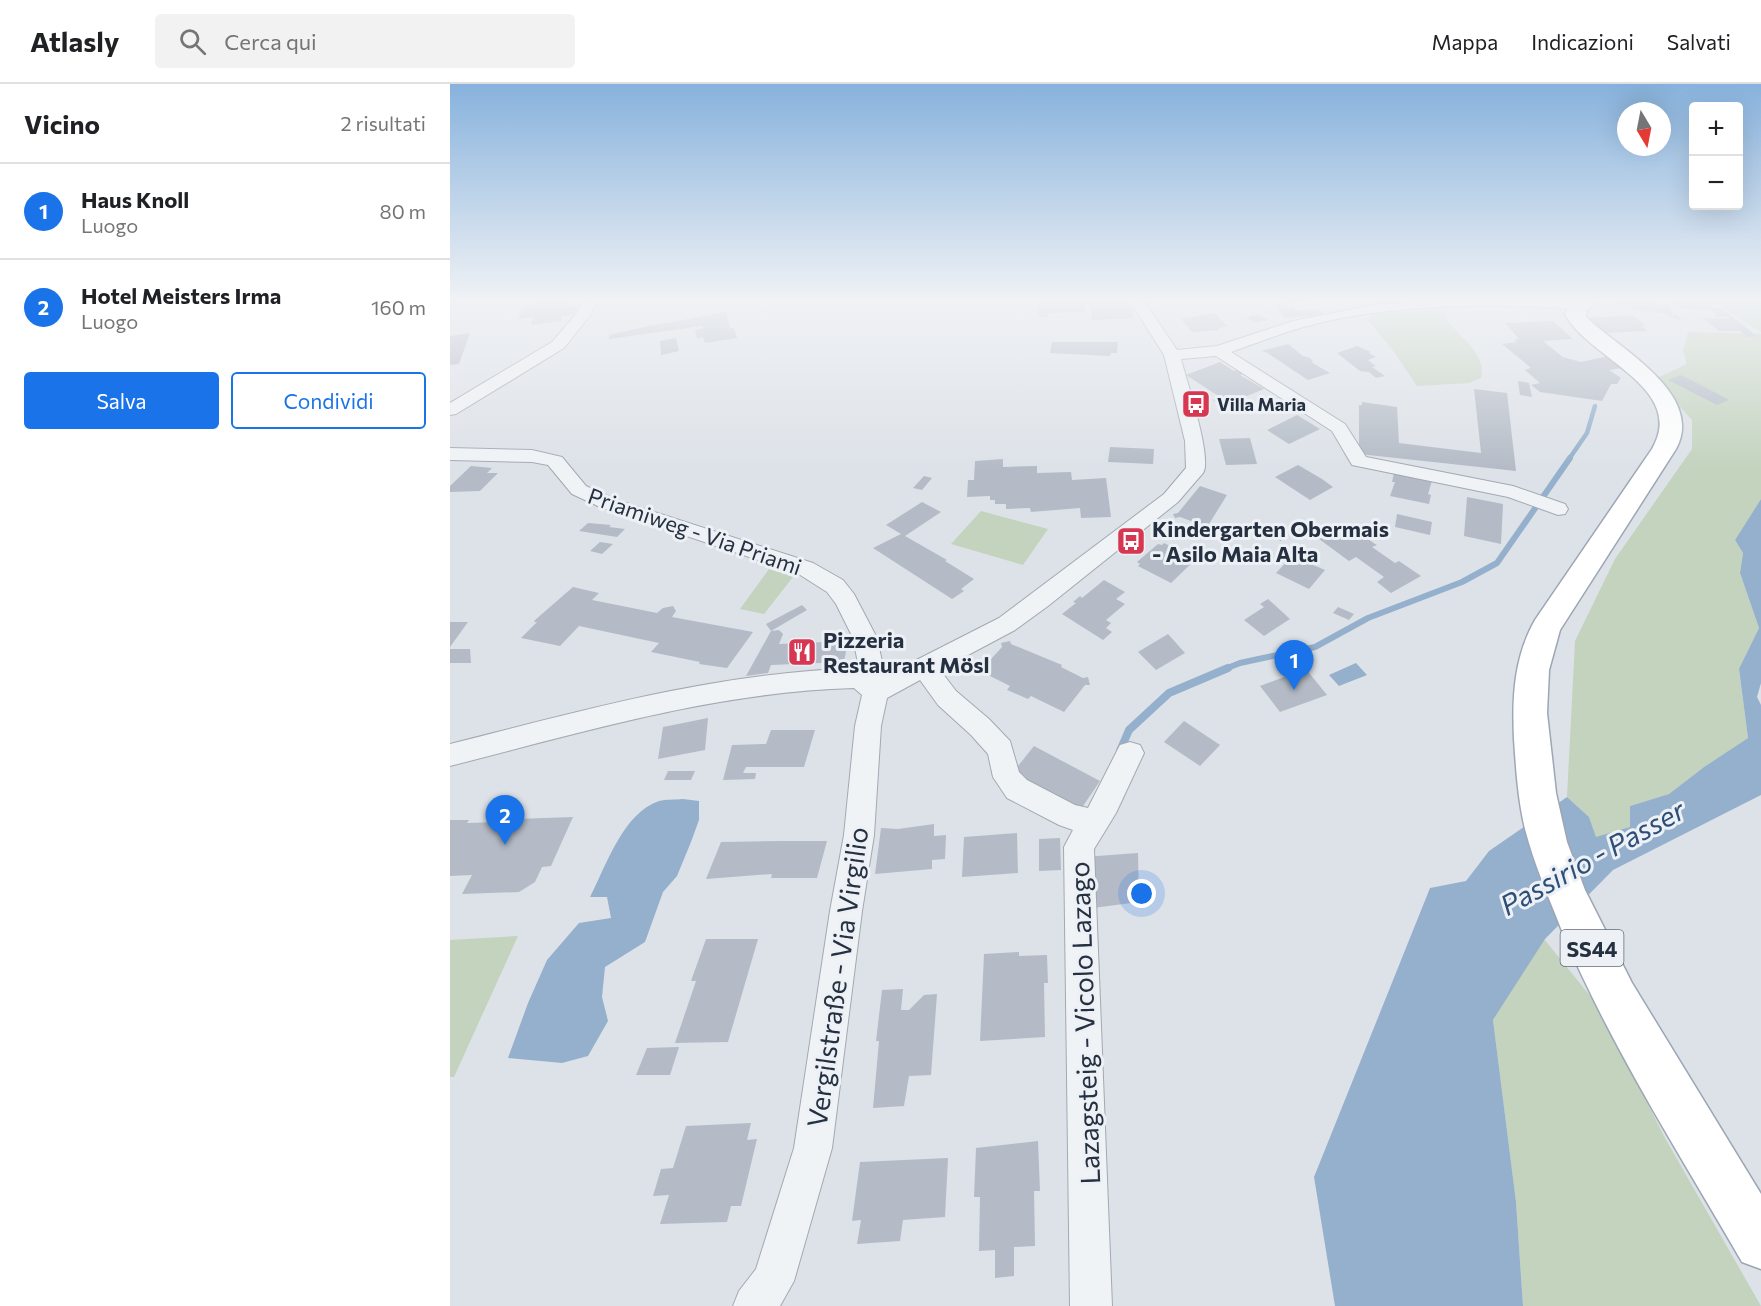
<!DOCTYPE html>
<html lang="it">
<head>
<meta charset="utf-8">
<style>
  :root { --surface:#fff; --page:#f2f2f2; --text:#202124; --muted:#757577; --line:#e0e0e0; --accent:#1a73e8 }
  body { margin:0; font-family:Commissioner,sans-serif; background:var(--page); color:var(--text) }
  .controls { position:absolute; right:18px; top:18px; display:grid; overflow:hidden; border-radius:6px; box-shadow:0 6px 24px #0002 }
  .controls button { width:54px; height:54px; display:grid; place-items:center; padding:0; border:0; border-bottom:2px solid var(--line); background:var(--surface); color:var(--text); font:30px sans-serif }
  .compass { position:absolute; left:1167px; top:18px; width:54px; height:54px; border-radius:50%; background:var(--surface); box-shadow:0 6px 24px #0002; rotate:170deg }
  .you { position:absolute; left:692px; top:810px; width:21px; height:21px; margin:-15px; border:4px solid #fff; border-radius:50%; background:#1a73e8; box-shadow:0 0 0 9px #1a73e833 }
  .badge { display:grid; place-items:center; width:39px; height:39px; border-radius:50%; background:var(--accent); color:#fff; font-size:20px; font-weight:700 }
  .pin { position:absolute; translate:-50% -50px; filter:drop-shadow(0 2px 3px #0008) }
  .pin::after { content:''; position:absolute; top:32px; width:21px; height:18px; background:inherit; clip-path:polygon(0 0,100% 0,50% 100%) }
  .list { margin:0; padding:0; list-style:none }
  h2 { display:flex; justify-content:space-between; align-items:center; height:78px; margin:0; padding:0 24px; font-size:26px }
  h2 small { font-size:20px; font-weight:400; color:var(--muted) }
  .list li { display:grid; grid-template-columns:39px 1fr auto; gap:18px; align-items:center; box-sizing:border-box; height:96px; padding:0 24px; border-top:2px solid var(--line) }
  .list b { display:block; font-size:22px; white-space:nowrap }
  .list p { margin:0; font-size:20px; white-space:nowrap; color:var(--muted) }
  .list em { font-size:20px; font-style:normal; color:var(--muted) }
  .actions { display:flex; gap:12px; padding:18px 24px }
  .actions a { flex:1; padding:14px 0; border:2px solid var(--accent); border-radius:6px; text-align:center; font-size:21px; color:var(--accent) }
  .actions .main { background:var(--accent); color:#fff }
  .icon { flex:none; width:33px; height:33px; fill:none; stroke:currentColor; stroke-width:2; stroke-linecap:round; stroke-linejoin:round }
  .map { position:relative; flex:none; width:1311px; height:1222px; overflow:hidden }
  header { display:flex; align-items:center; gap:36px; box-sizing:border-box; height:84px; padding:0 30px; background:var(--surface); border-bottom:2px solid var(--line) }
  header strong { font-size:28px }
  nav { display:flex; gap:33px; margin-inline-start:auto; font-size:21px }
  .search { width:420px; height:54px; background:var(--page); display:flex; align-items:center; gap:15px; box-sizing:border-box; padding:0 21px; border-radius:6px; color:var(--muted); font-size:22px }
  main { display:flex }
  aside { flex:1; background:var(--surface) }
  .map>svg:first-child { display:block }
  .green { fill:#c3d3be }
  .water { fill:#95b0cc }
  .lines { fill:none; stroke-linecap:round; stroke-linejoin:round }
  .stream-far2 { stroke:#95b0cc; stroke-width:4.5 }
  .stream-far1 { stroke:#95b0cc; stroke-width:6 }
  .stream { stroke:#95b0cc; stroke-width:8 }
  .building { fill:#b4bbc6 }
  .street-casing { stroke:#a2a9b2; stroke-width:2 }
  .primary-casing { stroke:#9ca6b5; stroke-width:3 }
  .street { fill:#f0f3f6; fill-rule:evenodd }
  .primary { fill:#fff; fill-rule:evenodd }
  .labels { text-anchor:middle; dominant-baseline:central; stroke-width:6; stroke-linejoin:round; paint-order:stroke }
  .far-poi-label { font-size:18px; font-weight:bold; fill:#253040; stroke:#edf1f6; text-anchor:start }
  .shield { fill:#edf1f6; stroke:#616a77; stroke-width:1.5 }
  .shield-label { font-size:21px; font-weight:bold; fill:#253040 }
  .poi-label { font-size:22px; font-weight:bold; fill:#253040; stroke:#edf1f6; text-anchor:start }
  .street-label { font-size:22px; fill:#253040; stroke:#edf1f6 }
  .near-street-label { font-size:27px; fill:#253040; stroke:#edf1f6 }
  .near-water-label { font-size:28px; font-style:italic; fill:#2d4f77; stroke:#edf1f6 }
</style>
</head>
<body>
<header>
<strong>Atlasly</strong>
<div class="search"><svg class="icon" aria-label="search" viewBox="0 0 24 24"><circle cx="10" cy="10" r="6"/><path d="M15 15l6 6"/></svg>Cerca qui</div>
<nav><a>Mappa</a><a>Indicazioni</a><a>Salvati</a></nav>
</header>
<main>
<aside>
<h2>Vicino<small>2 risultati</small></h2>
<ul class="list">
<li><span class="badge">1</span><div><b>Haus Knoll</b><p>Luogo</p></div><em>80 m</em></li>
<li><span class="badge">2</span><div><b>Hotel Meisters Irma</b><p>Luogo</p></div><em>160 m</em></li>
</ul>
<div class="actions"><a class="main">Salva</a><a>Condividi</a></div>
</aside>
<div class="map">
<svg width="1311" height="1222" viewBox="0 0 1311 1222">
  <rect width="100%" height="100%" fill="#dde2e8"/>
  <g class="green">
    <path d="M1258,214h53v34z"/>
    <path d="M990,225l8,7 -3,2c11,16 43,36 36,60l-12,5 -52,3 -25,-37 -25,-30 4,-1v-4z"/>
    <path d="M1238,248l73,2v165l-26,41 8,13 -3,20 19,55 -20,42 9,68 -44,29 -35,27 -39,12v21l-34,11 -7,-21 -22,-20 8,-156 40,-82 77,-110v-29l-37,-41 32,-15 -4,-13z"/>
    <path d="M531,427l67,18 -25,36 -72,-21z"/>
    <path d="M319,485l24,8 -29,37 -24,-5z"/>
    <path d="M68,852l-64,141h-4v-137z"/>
    <path d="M1094,855l56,69 65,130 96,168h-238l-7,-104 -23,-182z"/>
  </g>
  <g class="water">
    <path d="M1311,415v184l-4,14 4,8v90l-148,75 -68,69 -52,81 23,182 7,104h-188l-21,-129 116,-289 36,-7 23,-30 78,-54 22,20 7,20 34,-10v-21l39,-12 35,-27 44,-29 -9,-69 20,-41 -19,-55 3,-20 -8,-13z"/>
    <path d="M906,579l11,12 -28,11 -10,-11z"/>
    <path d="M233,715l16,2v19l-8,22 -14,34 -14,16 -18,50 -40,25 -3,30 6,24 -20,35 -26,7 -54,-5 20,-55 19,-43 32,-37 32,-5 -4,-21h-17c16,-31 33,-84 69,-96 7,-2 16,-1 24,-2z"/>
  </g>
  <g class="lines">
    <path class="stream-far2" d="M1119,375l18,-26 8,-27"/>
    <path class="stream-far1" d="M775,585l15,-6 75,-16 53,-29 94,-36 35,-19 73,-105"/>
    <path class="stream" d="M670,667l9,-21 40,-37 59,-25"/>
  </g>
  <g class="building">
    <path d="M666,214h8l8,12 1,8 -41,2 -2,-17z"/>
    <path d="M834,214h34v1l-30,4z"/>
    <path d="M1222,214l34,2 6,8h9l37,29h-11l-7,-6h-21l-16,-13 27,1 -1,-2h-12l-5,-7 -33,-2z"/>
    <path d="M117,215l-1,8 11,-2 -2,9 -13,2 -1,5 -30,4 2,-8 -15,2 7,-14z"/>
    <path d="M1171,215l48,6 3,10h6l3,6 -18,-8 -30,-3 -1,-4 -10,-2z"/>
    <path d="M630,217l4,2 1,9 -38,1 1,4h-10l-1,-14z"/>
    <path d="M830,218l8,6 6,-1 2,4 23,-2 5,6 -39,3 -10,-13z"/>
    <path d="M276,228l4,16h4l3,10 -32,5 -2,-6 -6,1 -2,-8 8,-2 -1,-2 -93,13v-4l40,-9z"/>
    <path d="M765,229l12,13 -9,2 2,2 -28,2 -11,-13z"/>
    <path d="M808,230l10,6 -14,3 -7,-6z"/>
    <path d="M1181,231l15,10 -5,1 7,5 -42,2 -17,-15z"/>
    <path d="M1103,237l20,18 -30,2 20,16 18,5 27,-6 14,12 -13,2 12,8 -4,6h-6l-9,17 -62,-9 -9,-7 9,-2 -15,-13 6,-2 -29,-24 15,-2 -3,-2 5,-1 -14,-16z"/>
    <path d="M20,249l-11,31 -9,1v-29z"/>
    <path d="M226,254l3,13 -18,4 -1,-14z"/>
    <path d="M602,258h66l-1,11h-6l-1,3 -60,-3z"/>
    <path d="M838,260l15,12 7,2 3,3 -2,1 19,11 -22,7 -42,-28 -5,-1z"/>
    <path d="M907,262l14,6 -2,1 7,4 -8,3 8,6 -4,1 13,9 -9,2 -7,-6 -9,-1 -23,-18z"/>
    <path d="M770,278l14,9 3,-1 6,4 -3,1 24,14 -27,11 2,4 -14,4 -12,-8 7,-3 -34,-22z"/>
    <path d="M1231,291l35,18 13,7 -12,5 -49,-25z"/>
    <path d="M1068,297l11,2 3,14 -12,-2z"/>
    <path d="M1024,305l33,4 9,78 -157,-17v-49h3v-3l35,5 2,36 82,10z"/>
    <path d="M847,331l23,14 -31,15 -22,-14z"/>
    <path d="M800,354l7,26 -31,1 -7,-26z"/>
    <path d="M660,363l44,2 -1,15 -45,-2z"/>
    <path d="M553,375v8l34,-1v7l34,-1 1,8 34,-2 5,39 -30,1 -1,-10 -49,4 -1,-4 -24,1v-5h-11v-4h-5v-4l-23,1 1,-17h6l1,-19z"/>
    <path d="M848,381l24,14 11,8 -23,13 -35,-23z"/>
    <path d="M21,382l21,2 -5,5h11l-18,18 -30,1v-6z"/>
    <path d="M944,389l38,8 -4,13 3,1 -2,9 -39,-8 5,-14h-3z"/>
    <path d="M474,392l8,2 -10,12 -9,-2z"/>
    <path d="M750,402l27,9 -18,29 1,3 -6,1 -2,-3 -22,-8 -5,1 -2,-4 5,-1z"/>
    <path d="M1017,413l36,7 -2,40 -37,-8z"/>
    <path d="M472,418l19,10 -36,24 42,24 -2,1 29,18 -13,10 3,2 -12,8 -79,-51 28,-14 -15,-9z"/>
    <path d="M947,430l35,8 -2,13 -35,-8z"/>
    <path d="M138,439l23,2 -2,2 16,2 -8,8 -38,-6z"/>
    <path d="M809,439l27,8 -5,10 -27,-9z"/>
    <path d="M893,442l8,5 3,-2 21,15 2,1 -5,2 23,16 4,-2 22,15 -30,17 -14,-11 7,-5 -28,-20 -7,4 -30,-22z"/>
    <path d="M150,458l13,2 -11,10 -12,-3z"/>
    <path d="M714,459l32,16 -25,24 -33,-17 2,-2 -3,-2 21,-18 4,1z"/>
    <path d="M842,472l33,14 -16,19 -33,-16z"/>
    <path d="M654,496l21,12 -9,7 9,5 -19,16 5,3 -5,5 6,4 -9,8 -41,-26 14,-11 -3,-1 7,-6 2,2z"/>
    <path d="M123,503l26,6 -7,7 65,13 6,-5 10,-2 3,5 -4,6 81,15 -26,36 -28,-4 1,-2 -49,-10 8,-9 -80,-17 -19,20 -39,-8 16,-16h-3l1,-2z"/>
    <path d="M818,515l22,20 -26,17 -20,-16 20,-13 -4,-3z"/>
    <path d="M352,521l5,5 -36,21 -5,-7z"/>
    <path d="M888,523l16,7 -5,6 -16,-7z"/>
    <path d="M0,538h18l-18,25z"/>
    <path d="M329,546l4,4 -4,10 69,-3 -4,21 -73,3 -3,8 -22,3 25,-45z"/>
    <path d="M718,550l17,19 -29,17 -18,-18z"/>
    <path d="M560,557l1,3 51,21 -1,2 22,11 5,-1 2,8h-5l-21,27 -33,-16 -3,3 -21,-9 3,-4 -30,-15 22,-24 -1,-4z"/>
    <path d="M0,565h20l1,14h-21z"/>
    <path d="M856,585l21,26 -47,17 -20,-26z"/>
    <path d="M258,634l-3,32 -47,9 5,-32z"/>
    <path d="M734,637l36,24 -20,21 -36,-24z"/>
    <path d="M321,646h44l-11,37h-58l-3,6h13l-1,6 -32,1 9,-35 34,-1z"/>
    <path d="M584,662l66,35 -21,31 -69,-36z"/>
    <path d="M218,687h27l-4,9h-27z"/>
    <path d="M54,730h14l-2,5 57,-2 -22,49 -9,1 -7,15 -16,10 -57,2 10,-19 -22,1v-56h19l-2,3 33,-1z"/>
    <path d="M484,740v12l12,-1 -1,24 -13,1v9l-57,5 6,-46 17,1z"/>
    <path d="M567,749l1,40 -56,4 2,-40z"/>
    <path d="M610,754l1,32 -22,1v-32z"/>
    <path d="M332,757h45l-10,37h-46l1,-4 -66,5 15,-37z"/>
    <path d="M688,769l1,49 -54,7 -2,-52z"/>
    <path d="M256,855h52l-30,103 -53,1 21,-62h-5z"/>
    <path d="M569,868v4l28,-1 1,28h-4l1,54 -65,4 4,-87z"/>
    <path d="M453,905l-2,21h8l15,-15 13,-1 -6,81 -22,1 -5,30 -31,2 6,-67h-3l6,-51z"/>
    <path d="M229,963l-9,28h-34l11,-27z"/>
    <path d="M301,1039l-4,17 10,-1 -16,67h-10l-4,16 -67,2 9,-29 -16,1 8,-27 12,-1 13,-42z"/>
    <path d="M588,1057l2,50h-6l1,55 -21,1v29l-19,2v-28l-16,1 1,-54h-6l2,-49z"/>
    <path d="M498,1074l-3,59 -42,3 -3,21 -43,3 4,-24 -9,1 8,-59z"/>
  </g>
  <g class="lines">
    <g class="street-casing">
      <g id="street">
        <path d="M134,214h14l-7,16 -27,34 -108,66 -6,1v-12l102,-61 25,-29z"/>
        <path d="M678,214h14l35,52 40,-4 76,-25 81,-16 66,-5 90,-2 57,4 2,3 -2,3 -5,1c-89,-6 -195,-6 -282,19 -23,7 -46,16 -69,24l114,72 21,33 147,29 52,18 3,5 -3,5 -7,1 -50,-18 -156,-32 -20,-34 -116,-75 -35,3c5,20 32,100 22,114l-25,29 -130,104 -33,24 -75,40 16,21 33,28 21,22 9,31 8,8 48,25 13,3 32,-63 10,-3 10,3 4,8 -28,60 -22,36 18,457h-42l-6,-459 9,-17 -14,-5 -52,-27 -14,-21 -5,-23 -17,-19 -33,-30 -18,-25 -33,18 -6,28 -7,109 -12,76 -30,237 -38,133 -14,25h-47l6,-15 17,-22 38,-121 36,-237 14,-76 11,-109 7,-31 -8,-7c-139,4 -270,44 -404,78v-22c138,-35 265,-71 409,-76l-6,-30 -17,-34 -9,-12 -30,-19 -197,-66 -28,-13 -24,-29 -16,-3 -82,-2v-12l82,2 30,7 24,29 28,13 199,64 30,17 11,14 23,44 8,38 114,-58 165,-124 22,-26 -1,-27 -21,-86z"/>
      </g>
    </g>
    <g class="primary-casing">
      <path id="primary" d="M1129,214h20l-13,13v6c33,32 120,77 90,132l-116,181 -11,40 -2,43 9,80 11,49 18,48 47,93 129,211v75l-19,-7c-63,-109 -131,-215 -180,-331 -13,-33 -28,-67 -37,-102 -7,-29 -9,-60 -11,-90 -2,-42 0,-82 21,-119l117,-171c36,-62 -65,-91 -87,-135l5,-9z"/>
    </g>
    <use href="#street" class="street"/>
    <use href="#primary" class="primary"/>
  </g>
  <linearGradient id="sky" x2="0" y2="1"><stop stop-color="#87b2dd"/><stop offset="0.56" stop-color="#f0f2f5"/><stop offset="1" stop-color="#f0f2f5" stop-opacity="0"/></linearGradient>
  <rect width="1311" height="385" fill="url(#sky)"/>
  <defs>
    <g id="bus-square" transform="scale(1.5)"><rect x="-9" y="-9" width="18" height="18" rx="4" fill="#d83752" stroke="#edf1f6"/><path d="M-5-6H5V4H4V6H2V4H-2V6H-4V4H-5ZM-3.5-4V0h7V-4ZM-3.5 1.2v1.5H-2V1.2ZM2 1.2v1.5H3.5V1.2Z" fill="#fff"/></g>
    <g id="restaurant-square" transform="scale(1.5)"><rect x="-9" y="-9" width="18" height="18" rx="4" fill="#d83752" stroke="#edf1f6"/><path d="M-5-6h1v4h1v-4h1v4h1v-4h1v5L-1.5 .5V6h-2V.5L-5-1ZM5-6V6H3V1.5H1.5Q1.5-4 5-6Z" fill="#fff"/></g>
  </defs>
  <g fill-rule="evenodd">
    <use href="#bus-square" x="746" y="320"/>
    <use href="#bus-square" x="681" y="457"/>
    <use href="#restaurant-square" x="352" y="568"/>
  </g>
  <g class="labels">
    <g class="far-poi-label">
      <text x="767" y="320">Villa Maria</text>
    </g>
    <rect class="shield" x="1110.5" y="846" width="63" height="36" rx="4.5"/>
    <g class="shield-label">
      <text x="1142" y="864">SS44</text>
    </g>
    <g class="poi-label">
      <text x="702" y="444">Kindergarten Obermais<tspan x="702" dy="25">- Asilo Maia Alta</tspan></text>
      <text x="373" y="555">Pizzeria<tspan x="373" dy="25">Restaurant Mösl</tspan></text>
    </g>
    <g class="street-label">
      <text transform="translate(245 447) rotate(19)">Priamiweg - Via Priami</text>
    </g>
    <g class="near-street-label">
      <text transform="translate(387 893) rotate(-82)">Vergilstraße - Via Virgilio</text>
      <text transform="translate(634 939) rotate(-92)">Lazagsteig - Vicolo Lazago</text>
    </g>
    <g class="near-water-label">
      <text transform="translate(1142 773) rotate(-29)">Passirio - Passer</text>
    </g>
  </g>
</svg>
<div class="controls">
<button>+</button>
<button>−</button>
</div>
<svg class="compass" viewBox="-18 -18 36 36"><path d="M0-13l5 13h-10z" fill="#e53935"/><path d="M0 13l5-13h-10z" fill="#757577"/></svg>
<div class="you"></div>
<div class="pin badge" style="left:844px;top:606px">1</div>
<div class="pin badge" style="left:55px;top:761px">2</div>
</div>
</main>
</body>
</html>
